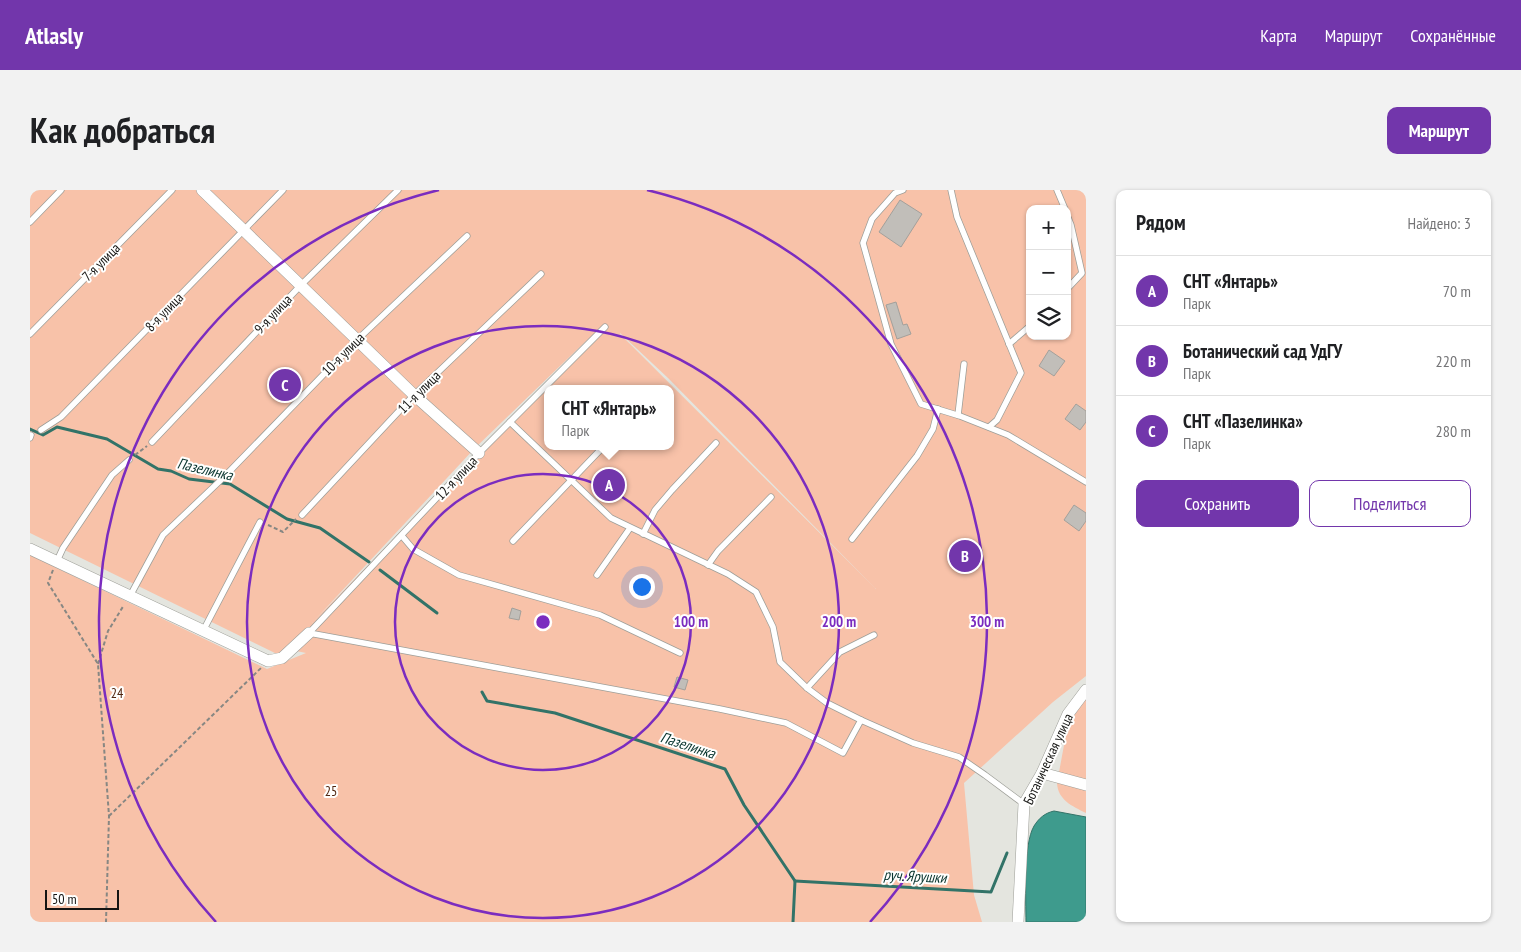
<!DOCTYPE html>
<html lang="ru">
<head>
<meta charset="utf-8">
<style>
  :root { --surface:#fff; --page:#f2f2f2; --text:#202124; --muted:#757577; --line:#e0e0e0; --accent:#7236ab }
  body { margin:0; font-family:"PT Sans Narrow",sans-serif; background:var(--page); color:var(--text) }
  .controls { position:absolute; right:15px; top:15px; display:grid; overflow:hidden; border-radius:10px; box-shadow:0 1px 4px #0004 }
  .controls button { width:45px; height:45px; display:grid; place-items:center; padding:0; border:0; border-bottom:1px solid var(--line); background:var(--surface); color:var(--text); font:25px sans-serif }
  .scale { position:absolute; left:15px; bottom:12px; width:74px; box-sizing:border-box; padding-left:5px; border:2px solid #151513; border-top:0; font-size:14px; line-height:18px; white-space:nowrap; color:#151513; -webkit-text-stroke:4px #fffffe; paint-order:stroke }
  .you { position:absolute; left:611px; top:396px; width:18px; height:18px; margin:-12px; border:4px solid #fff; border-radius:50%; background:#1a73e8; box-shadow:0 0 0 8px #1a73e833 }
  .badge { display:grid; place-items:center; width:32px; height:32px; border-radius:50%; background:var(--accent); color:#fff; font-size:16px; font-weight:700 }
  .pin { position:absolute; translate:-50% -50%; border:2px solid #fff; box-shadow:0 1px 5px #0006 }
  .popup { position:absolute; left:514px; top:195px; width:130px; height:65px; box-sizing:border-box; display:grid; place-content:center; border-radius:10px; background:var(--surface); filter:drop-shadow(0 1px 4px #0005); font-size:16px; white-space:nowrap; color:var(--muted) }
  .popup b { font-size:19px; color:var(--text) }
  .popup::after { content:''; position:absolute; left:50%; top:100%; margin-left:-10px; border:10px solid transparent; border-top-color:var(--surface) }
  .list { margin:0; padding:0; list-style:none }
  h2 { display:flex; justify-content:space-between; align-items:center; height:65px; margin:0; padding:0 20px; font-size:21px }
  h2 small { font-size:16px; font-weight:400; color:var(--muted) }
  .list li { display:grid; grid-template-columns:32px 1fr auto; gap:15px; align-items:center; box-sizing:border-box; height:70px; padding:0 20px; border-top:1px solid var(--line) }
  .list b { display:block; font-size:19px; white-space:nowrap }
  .list p { margin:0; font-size:16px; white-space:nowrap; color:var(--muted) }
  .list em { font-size:16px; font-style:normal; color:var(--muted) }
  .actions { display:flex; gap:10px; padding:15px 20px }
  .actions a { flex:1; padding:11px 0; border:1px solid var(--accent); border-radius:10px; text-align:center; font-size:18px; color:var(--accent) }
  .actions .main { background:var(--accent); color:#fff }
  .icon { flex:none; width:28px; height:28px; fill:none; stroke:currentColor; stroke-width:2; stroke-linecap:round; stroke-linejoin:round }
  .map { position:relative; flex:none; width:1056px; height:732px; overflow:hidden; border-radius:10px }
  header { display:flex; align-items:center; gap:30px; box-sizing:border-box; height:70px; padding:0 25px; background:var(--accent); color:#fff }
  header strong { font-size:24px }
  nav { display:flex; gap:28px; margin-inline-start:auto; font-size:18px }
  .intro { display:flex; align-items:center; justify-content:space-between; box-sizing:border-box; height:120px; padding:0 30px }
  h1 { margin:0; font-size:35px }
  .button { padding:12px 22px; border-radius:10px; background:var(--accent); color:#fff; font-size:18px; font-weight:700 }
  main { display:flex; gap:30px; padding:0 30px }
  aside { flex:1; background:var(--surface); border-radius:10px; box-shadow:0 1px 4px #0004 }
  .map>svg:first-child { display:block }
  .green { fill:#f8c2a9; fill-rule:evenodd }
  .water { fill:#3e9b8d; stroke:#327368 }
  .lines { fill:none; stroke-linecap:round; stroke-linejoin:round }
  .stream { stroke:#327368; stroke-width:3 }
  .building { fill:#c1beb9; stroke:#a3a09b }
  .lane-casing { stroke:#9e9f99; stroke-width:7 }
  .street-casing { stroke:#9e9f99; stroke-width:12 }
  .path { stroke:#878783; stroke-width:2; stroke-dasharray:4 2.5; stroke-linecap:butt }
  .lane { stroke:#fff; stroke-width:5.5 }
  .street { stroke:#fff; stroke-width:11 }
  .ring { fill:none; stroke:#7b2cbf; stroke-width:2.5 }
  .labels { text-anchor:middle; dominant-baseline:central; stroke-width:4; stroke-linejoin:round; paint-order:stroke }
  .street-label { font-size:14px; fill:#151513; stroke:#fffffe }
  .park-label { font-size:14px; fill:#50250f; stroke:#fffffe }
  .water-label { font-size:15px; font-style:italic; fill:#08342e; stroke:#fffffe }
  .centre { fill:#7b2cbf; stroke:#fffffe; stroke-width:2.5 }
  .ring-label { font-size:15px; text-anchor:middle; font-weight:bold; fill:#7b2cbf; stroke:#fffffe; stroke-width:4; stroke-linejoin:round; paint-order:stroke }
</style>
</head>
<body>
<header>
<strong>Atlasly</strong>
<nav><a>Карта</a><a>Маршрут</a><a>Сохранённые</a></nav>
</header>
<div class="intro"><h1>Как добраться</h1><a class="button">Маршрут</a></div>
<main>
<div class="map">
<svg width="1056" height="732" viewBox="0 0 1056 732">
  <rect width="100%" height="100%" fill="#e4e5df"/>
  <g class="green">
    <path d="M0,0h1056v486l-33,26 -89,81 10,112 8,27h-952v-367l237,114 39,-16 -19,-4 -10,5 -247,-121zM1000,19h37v127h-37zM590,143l48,45 208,211 -256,-255zM559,148l-277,285 162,-174zM518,199h122v57h-122z"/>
    <path d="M1056,507v116c-14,-7 -28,-13 -29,-30l10,-54 4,-10z"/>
  </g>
  <path class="water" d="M1024,621l32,6v105h-60c0,-23 -3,-77 8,-96 5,-8 11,-13 20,-15z"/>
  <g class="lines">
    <g class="stream">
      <path d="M0,239l13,6 14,-8 50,12 51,30 13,2 18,8 41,5 57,35 33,9 49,34"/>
      <path d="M350,380l57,43"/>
      <path d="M452,502l5,9 68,12 170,56 19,36 51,76 -2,41"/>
      <path d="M765,691l196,11 16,-39"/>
    </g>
  </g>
  <g class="building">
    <path d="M870,10l22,14 -21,33 -22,-15z"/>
    <path d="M866,112l7,23 4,-1 4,10 -14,5 -11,-34z"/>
    <path d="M1019,160l16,11 -11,15 -15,-10z"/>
    <path d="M1046,214l10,7v11l-6,8 -15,-11z"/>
    <path d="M1044,315l12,8v8l-7,10 -15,-11z"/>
    <path d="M482,418l9,3 -2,9 -10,-2z"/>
    <path d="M647,487l11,3 -3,10 -11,-3z"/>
  </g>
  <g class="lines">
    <g class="lane-casing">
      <g id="lane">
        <path d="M873,0l-8,3 -23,26 -9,24 28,101 30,60 39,12 48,19 78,47"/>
        <path d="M921,0l6,27 64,156 -24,47 -8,7"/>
        <path d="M1027,0l8,19"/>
        <path d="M1037,25l4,10 11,48 -15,16"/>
        <path d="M0,32l31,-32"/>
        <path d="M0,144l142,-144"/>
        <path d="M979,154l21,-18"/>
        <path d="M928,225l6,-51"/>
        <path d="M480,232l101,96 117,56 28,18 17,35 7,35 27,26 20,15 34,17"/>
        <path d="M11,240l20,-13 222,-227"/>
        <path d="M0,248l1,-3"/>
        <path d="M122,252l149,-157 97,-95"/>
        <path d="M272,325l112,-120 127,-121"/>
        <path d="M613,344l12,-24 17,-20 44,-47"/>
        <path d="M372,346l11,13 46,26 141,40 80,38"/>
        <path d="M822,349l65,-83 16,-27 5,-20"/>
        <path d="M483,351l91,-95"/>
        <path d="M27,371l6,-13 49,-73 17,-15"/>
        <path d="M678,375l10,-14 53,-54"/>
        <path d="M567,385l33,-47"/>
        <path d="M100,406l33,-61 61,-58 133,-137 110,-104"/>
        <path d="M173,441l57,-109"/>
        <path d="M279,443l411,76 66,14 57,30 18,-33 52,23 46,14 26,18 39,29"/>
        <path d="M279,443l170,-180 126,-126"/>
        <path d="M777,498l33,-36 34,-17"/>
      </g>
    </g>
    <g class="street-casing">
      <g id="street">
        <path d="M172,0l212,205 65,58"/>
        <path d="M0,359l238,112 14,-3 27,-25"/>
        <path d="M1012,583l44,12"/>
        <path d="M988,732l6,-118 18,-31 26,-59 18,-24"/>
      </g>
    </g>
    <g class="path">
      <path d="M105,265l12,-9"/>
      <path d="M238,335l15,7 13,-13"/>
      <path d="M23,380l-5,13 50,81 11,152 -3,106"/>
      <path d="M68,474l10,-33 16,-26"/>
      <path d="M79,626l152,-148"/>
    </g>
    <use href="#lane" class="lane"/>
    <use href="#street" class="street"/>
  </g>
  <g class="ring">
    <circle cx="513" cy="432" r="148"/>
    <circle cx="513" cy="432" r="296"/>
    <path d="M186 732A444 444 0 0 1 409 0M617 0A444 444 0 0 1 840 732"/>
  </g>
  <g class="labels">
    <g class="street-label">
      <text transform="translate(71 72) rotate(-45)">7-я улица</text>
      <text transform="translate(134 122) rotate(-46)">8-я улица</text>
      <text transform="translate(243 124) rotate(-47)">9-я улица</text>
      <text transform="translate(313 164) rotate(-45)">10-я улица</text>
      <text transform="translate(389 202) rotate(-45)">11-я улица</text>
      <text transform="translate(426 288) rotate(-47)">12-я улица</text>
      <text transform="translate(1018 569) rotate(-65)">Ботаническая улица</text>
    </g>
    <g class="park-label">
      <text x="87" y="503">24</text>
      <text x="301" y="601">25</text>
    </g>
    <g class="water-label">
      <text transform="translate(175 279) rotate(13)">Пазелинка</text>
      <text transform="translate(658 555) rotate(18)">Пазелинка</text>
      <text transform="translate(885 686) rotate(3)">руч. Ярушки</text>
    </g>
  </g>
  <circle cx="513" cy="432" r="8" class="centre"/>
  <g class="ring-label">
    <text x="661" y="437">100 m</text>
    <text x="809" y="437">200 m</text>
    <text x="957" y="437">300 m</text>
  </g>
</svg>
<div class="controls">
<button>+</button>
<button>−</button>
<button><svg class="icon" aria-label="layers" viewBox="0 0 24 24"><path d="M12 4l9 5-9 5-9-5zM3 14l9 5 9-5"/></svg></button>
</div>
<div class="scale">50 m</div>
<div class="you"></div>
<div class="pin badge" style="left:579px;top:295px">A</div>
<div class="popup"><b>СНТ «Янтарь»</b>Парк</div>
<div class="pin badge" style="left:935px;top:366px">B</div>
<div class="pin badge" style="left:255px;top:195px">C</div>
</div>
<aside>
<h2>Рядом<small>Найдено: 3</small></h2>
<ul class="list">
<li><span class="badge">A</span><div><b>СНТ «Янтарь»</b><p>Парк</p></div><em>70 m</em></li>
<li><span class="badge">B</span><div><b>Ботанический сад УдГУ</b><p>Парк</p></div><em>220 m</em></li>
<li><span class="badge">C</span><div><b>СНТ «Пазелинка»</b><p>Парк</p></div><em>280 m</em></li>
</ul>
<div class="actions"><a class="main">Сохранить</a><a>Поделиться</a></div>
</aside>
</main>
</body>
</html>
